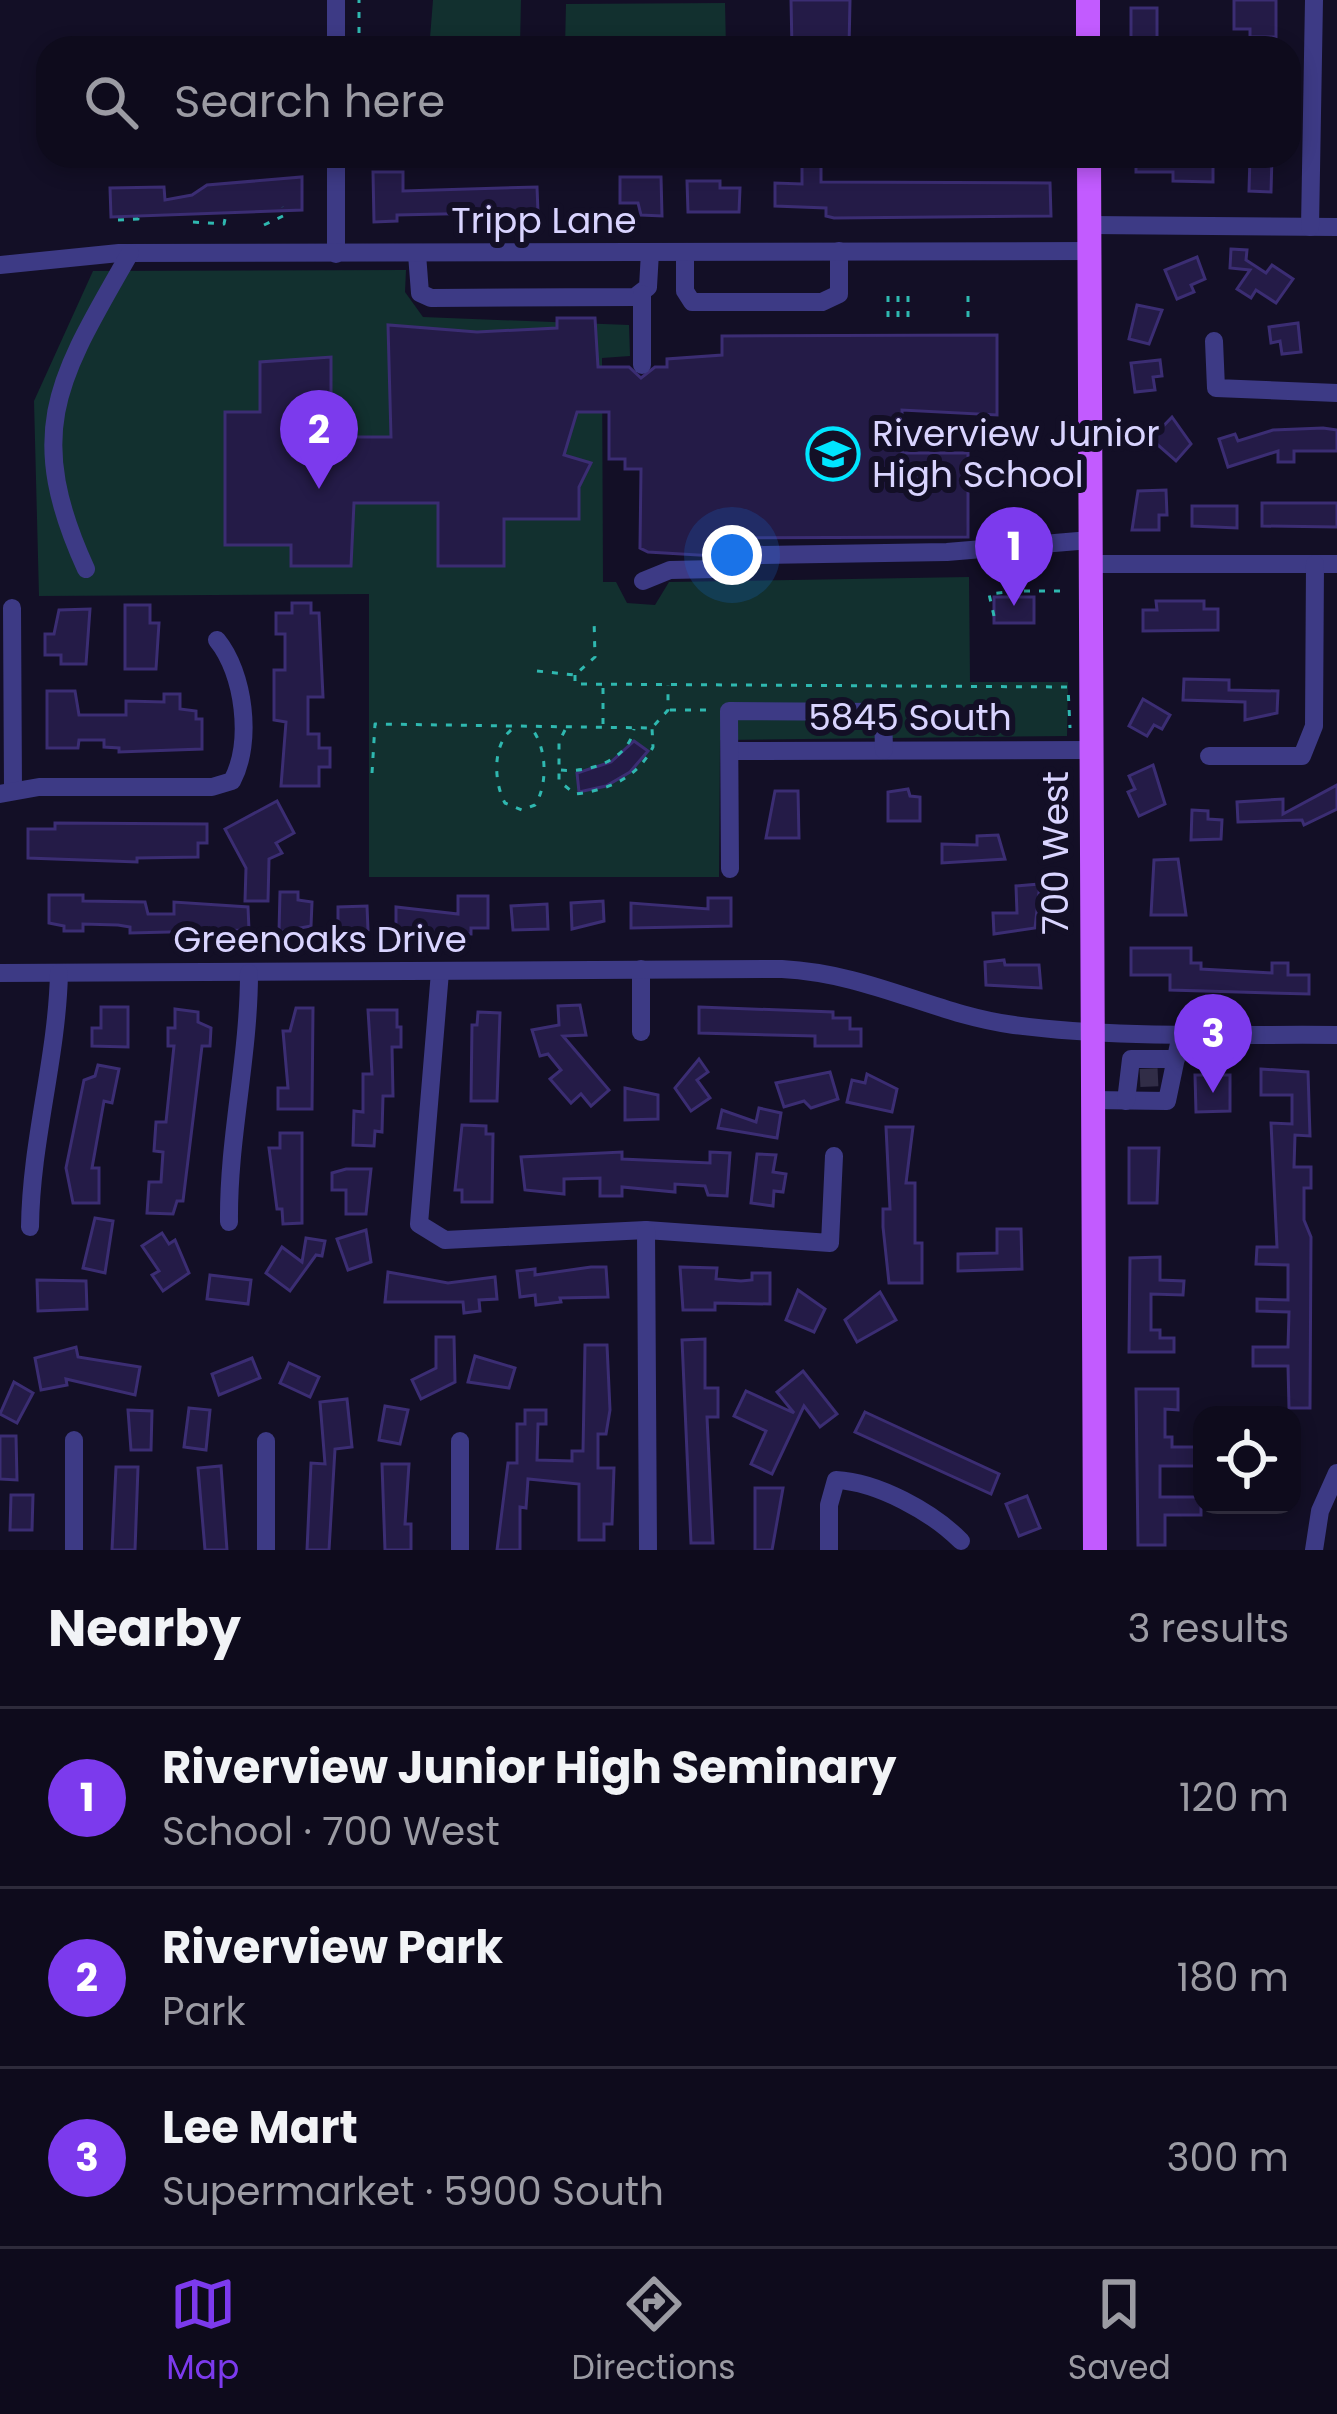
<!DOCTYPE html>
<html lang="en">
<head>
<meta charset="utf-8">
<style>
  :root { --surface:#0e0b1c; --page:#171425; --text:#f1f3f6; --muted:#9b9ba3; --line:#2e2b3b; --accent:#7c3aed }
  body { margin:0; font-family:Poppins,sans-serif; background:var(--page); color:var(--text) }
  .controls { position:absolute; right:36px; bottom:36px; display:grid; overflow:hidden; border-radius:24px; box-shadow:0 6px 18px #0003 }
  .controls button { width:108px; height:108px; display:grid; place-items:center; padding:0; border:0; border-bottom:3px solid var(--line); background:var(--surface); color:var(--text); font:60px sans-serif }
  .you { position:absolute; left:732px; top:555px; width:42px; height:42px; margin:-30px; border:9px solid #fff; border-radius:50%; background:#1a73e8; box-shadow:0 0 0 18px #1a73e833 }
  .badge { display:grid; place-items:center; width:78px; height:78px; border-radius:50%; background:var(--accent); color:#fff; font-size:39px; font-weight:700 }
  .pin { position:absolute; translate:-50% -99px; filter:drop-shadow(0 3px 6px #0008) }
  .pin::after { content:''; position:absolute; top:63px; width:42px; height:36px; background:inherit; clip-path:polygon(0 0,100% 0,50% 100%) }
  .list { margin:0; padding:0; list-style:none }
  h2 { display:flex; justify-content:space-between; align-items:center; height:156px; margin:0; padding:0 48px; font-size:51px }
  h2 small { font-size:39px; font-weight:400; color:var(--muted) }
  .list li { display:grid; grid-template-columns:78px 1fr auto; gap:36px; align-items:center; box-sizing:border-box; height:180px; padding:0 48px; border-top:3px solid var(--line) }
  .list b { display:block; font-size:45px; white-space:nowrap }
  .list p { margin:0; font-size:39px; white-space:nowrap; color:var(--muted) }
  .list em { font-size:39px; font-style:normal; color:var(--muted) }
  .icon { flex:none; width:66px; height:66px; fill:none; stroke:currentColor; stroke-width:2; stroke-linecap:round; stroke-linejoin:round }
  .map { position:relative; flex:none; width:1337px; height:1550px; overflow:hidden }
  .search { position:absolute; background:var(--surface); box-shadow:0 6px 18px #0003; left:36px; right:36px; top:36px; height:132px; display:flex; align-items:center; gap:30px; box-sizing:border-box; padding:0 42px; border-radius:36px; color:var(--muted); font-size:45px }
  .sheet { height:696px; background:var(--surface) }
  nav { display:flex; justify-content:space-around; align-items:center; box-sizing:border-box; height:168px; border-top:3px solid var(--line); background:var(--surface); font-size:33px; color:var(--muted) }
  nav a { display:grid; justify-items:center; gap:6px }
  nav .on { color:var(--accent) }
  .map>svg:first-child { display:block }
  .green { fill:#12302f }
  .building { fill:#241b47; stroke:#3b2d73; stroke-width:3 }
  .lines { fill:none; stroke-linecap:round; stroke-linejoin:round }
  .minor-tunnel { stroke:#312d47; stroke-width:18; stroke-dasharray:18 9; stroke-linecap:butt }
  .path { stroke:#2fb8b0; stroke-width:3; stroke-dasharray:6 9; stroke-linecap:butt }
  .minor { stroke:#3d3a85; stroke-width:18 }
  .major { stroke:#c25bff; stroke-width:24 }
  .labels { text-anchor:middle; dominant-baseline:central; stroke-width:12; stroke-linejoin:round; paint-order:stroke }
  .street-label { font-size:36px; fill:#d9d4ff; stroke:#130f26 }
  .poi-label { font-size:36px; fill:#d9d4ff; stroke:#130f26; text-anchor:start }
</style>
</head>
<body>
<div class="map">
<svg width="1337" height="1550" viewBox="0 0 1337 1550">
  <rect width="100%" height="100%" fill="#130f26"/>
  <g class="green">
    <path d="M433,0h88l-1,45 -90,-7z"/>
    <path d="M725,3l1,45h-161l1,-44z"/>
    <path d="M406,270l-1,22 18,25 206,8 1,31 -28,2 1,224h13l11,21 28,2 14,-23 300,-5 1,105h98l-1,54 -347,4 -1,137h-350v-283l-330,2 -5,-195 59,-130z"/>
  </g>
  <g class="building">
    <path d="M791,0h59l-1,48h-57z"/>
    <path d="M1234,0h42v37h-26v-8h-16z"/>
    <path d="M1131,8h26v39l-26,1z"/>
    <path d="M802,156h19v26l229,1 1,33 -217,2 -8,-2v-8l-51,-2v-23l27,1z"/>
    <path d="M1136,156l77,4v22l-40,-1v-9h-37z"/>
    <path d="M1250,156h22l-1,36 -22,-1z"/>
    <path d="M373,172h30v19l134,-4 1,25 -141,3v6l-23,1z"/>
    <path d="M302,177v33l-191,7 -1,-29 54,-1 1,13 27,-5 15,-10z"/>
    <path d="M620,177h41l1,39 -21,-1 -3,-12h-18z"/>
    <path d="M687,181h33v7h20l-1,24h-51z"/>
    <path d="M1231,249l16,1 -1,10 20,13 6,-8 21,14 -17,24 -20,-13 -5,8 -14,-9 13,-19 -20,-2z"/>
    <path d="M1197,257l8,22 -14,6 3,7 -17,7 -12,-29z"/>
    <path d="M1137,305l25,5 -13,34 -20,-5z"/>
    <path d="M557,318h38l3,49h31l12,11 14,-11h12v-8l55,-4v-19l275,-1v80l-95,-5v43h66v84l-254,1v18l-66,-4 -8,-4 1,-79h-16v-10h-16v-47h-32l-13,43 27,8 -12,24v32h-75v47h-66v-63h-84l-3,63h-60v-21h-66v-133h35v-50l71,-5v71h13v9h47l-3,-112 89,7 80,-4z"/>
    <path d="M1298,323l3,29 -19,2 -2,-13 -9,2 -2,-16z"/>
    <path d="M1160,360l2,16 -9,1 2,13 -20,2 -4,-29z"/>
    <path d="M1172,417l19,27 -15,17 -25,-22z"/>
    <path d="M1323,428l14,2v21h-43v11h-16v-11l-50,16 -9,-28 16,-5 3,7 35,-11z"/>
    <path d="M1166,490l1,25h-8v15h-27l6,-39z"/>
    <path d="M1262,503h75v24l-75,-1z"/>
    <path d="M1192,506h45v22l-45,-2z"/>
    <rect x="994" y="597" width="40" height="26"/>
    <path d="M1156,601h48v8h14v21l-75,1v-21h14z"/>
    <path d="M292,603h19v10h8l4,84h-15v37h11v14h11v19h-11v19h-38l5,-64 -12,-2v-50h11v-36h-9v-21h16z"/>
    <path d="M125,605h25v18h9l-3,46h-31z"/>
    <path d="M90,609l-4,55h-25v-9h-16v-21h9l5,-24z"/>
    <path d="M1184,679l45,1v10l49,1 -1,22 -32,7v-18l-62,-2z"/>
    <path d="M47,691h28l4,24h47v-14l38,1v-8h16v15l16,2v8h6v30l-83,3v-4l-15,-1v-7h-25l-1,8h-31z"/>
    <path d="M1143,699l27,16 -8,14 -8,-4 -7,11 -18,-10z"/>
    <path d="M634,741l14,10 -18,21 -24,14 -27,6 -2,-19 34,-11z"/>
    <path d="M1153,765l12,39 -26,12 -11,-24 7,-3 -6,-13z"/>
    <path d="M1337,785v24l-33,16 -2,-5 -64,2 -1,-20 46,-3v15z"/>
    <path d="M908,789l2,7 10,1v24h-32v-29z"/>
    <path d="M775,791h23l1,47h-33z"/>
    <path d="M277,801l17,32 -18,10 6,10 -13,6 -1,42h-23l1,-33 -21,-39z"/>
    <path d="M1192,810l16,1v8l14,1 -1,19 -30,1z"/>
    <path d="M55,823l152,1v19h-9v14l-61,1v4l-109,-4v-29h27z"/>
    <path d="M998,835l7,24 -63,4v-19l35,1v-9z"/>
    <path d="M1178,859l8,56h-35l3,-55z"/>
    <path d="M1040,884l-5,44 -41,6 -1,-21h24l-1,-27z"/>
    <path d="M280,892h18v8l14,2 -1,24 -32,6z"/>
    <path d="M49,895h34v6l62,1 3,12h26v-12l74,5 1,23 -119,3v-6l-12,-2 -35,-1v7h-19v-5l-15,-3z"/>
    <path d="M458,896h30v32h-17v6l-75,-3v-24l62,7z"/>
    <path d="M708,898h23v28l-100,2v-25l77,6z"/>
    <path d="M603,901l1,20 -32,8 -1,-26z"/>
    <path d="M547,904l1,25 -35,1 -2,-24z"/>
    <path d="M367,906l1,24 -30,3v-26z"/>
    <path d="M1131,948h60v15h10v6l71,4v-10h16v12h21v19l-139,-4v-15h-39z"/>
    <path d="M1004,960l1,5h34l2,23 -55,-3 -1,-23z"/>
    <path d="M580,1005l6,30 -23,1 46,54 -18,16 -10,-12 -10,9 -21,-24 11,-9 -13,-16 -8,2 -8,-26 27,-5 -1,-19z"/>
    <path d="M101,1007h27v40l-36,-1v-18h9z"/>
    <path d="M699,1007l134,5v6h17v11h11v17h-46v-10l-116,-3z"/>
    <path d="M296,1008h17l-1,101h-34v-21h10l-5,-57h7z"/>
    <path d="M175,1009l23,3v10l13,6 -1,18h-8l-19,155h-6l-4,13 -26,-1 2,-31h12l2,-30 -9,-1 2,-29h10l8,-76h-6v-18h7z"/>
    <path d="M368,1010h29v17h4v20h-9l1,49h-10l-1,36 -7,-1 -1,15 -21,-1 1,-34 9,1v-38h9z"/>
    <path d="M478,1012l22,1 -3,88h-26l1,-76h5z"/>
    <path d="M699,1059l9,13 -11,8 13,18 -19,13 -16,-23z"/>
    <path d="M98,1065l21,4 -7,34 -8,-2 -12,67h7v35h-26l-7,-35 18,-88 11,-4z"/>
    <path d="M1261,1069l47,3 2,64 -15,-1 -1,32h17v21h-7v32l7,17 -1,171h-21l-1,-42h-35v-19h35l1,-35 -32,-1v-12l31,1v-35l-32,-1 1,-17h20l-6,-124 21,1v-29h-31z"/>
    <path d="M830,1072l8,27 -27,9 -7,-7 -20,6 -8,-24z"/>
    <path d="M867,1074l30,15 -5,23 -45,-10 5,-22 13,3z"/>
    <path d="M1195,1075h35v36l-34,1z"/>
    <path d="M625,1088l33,7v24l-33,1z"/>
    <path d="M759,1108l22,5 -4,25 -59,-10 4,-18 34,12z"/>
    <path d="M462,1125l24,1v8h7l-1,68h-30v-12h-7z"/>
    <path d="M886,1127h27l-7,56h9v60h7v40h-33l-6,-56v-18h7z"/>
    <path d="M280,1133h22v90l-19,1 -1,-15h-5l-8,-61h11z"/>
    <path d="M1129,1148h30l-2,55h-28z"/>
    <path d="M622,1152v7l88,4v-11l20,1 -3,43 -19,-1 -3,-9 -30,-2v8l-53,-5v9h-22v-18l-36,1v15l-39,-4 -4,-33z"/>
    <path d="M757,1154l19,1 -3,17 13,2 -3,18 -9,-1 -1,15 -22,-3z"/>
    <path d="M346,1169h25l-5,45h-20v-24h-14v-17z"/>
    <path d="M95,1218l18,3 -8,52 -22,-5z"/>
    <path d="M997,1229h24l1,40 -64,2v-17l39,-1z"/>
    <path d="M366,1230l5,32 -23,8 -11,-31z"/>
    <path d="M162,1233l7,11 6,-4 14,33 -26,18 -11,-16 7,-4 -17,-25z"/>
    <path d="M306,1238l19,3 -3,15 -6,-1 -26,36 -24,-18 16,-26 20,15z"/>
    <path d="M1160,1257v23l24,1 -1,14 -32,-1v36h9v8h14v14h-45l1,-94z"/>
    <path d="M591,1267h15l2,30 -48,1 1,4 -25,3 -1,-10 -15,2 -3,-26 18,-2v6z"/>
    <path d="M680,1267l37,1 -1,11 25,2 11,-1v-7h18v31l-55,-1v7h-32z"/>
    <path d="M388,1272l60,11 47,-6 2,22 -18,1 1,11 -16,2 -1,-11h-78z"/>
    <path d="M210,1275l41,5 -3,24 -41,-5z"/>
    <path d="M37,1280l49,1 1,28 -49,2z"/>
    <path d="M798,1290l27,19 -11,23 -28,-12z"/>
    <path d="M880,1292l16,28 -39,22 -12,-22z"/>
    <path d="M436,1337h18l1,45 -34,17 -9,-19 24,-12z"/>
    <path d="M705,1339v49h13v29h-11l6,126h-22l-9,-203z"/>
    <path d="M585,1345h22l3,65 -4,24h-8v34h16l-2,56h-8v16h-25v-56l-51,-5 -2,29 -6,-1v43h-23l11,-87h9v-39h8v-14h21v14h-8l-1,36 35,1v-10h11z"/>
    <path d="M76,1347l2,10 62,10 -5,28 -69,-16 1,6 -26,5 -6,-32z"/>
    <path d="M475,1356l40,12 -6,20 -41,-6z"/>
    <path d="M252,1358l8,20 -41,17 -7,-21z"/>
    <path d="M289,1363l30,14 -9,20 -30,-14z"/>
    <path d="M803,1371l34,43 -17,13 -16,-21 -32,68 -21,-10 15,-33 -32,-15 12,-25 48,22 -17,-21z"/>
    <path d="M14,1382l19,11 -16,30 -17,-9z"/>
    <path d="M1136,1389h42v21l-13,-1v28h7v10h23l1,19h-36v31h41v18h-36v30h-27z"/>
    <path d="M347,1399l5,48 -17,2 -6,101h-22l4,-87 14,1 -5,-62z"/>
    <path d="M385,1406l23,4 -8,34 -21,-4z"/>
    <path d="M189,1408l21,2 -4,40 -22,-3z"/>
    <path d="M128,1410l24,1 -1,39h-20z"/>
    <path d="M865,1412l134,62 -8,20 -136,-62z"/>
    <path d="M0,1436h16l1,44 -17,-1z"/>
    <path d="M382,1464h27l-4,60h6v26h-26z"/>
    <path d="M221,1466l6,84h-22l-7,-82z"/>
    <path d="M116,1467h22l-3,83h-23z"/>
    <path d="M755,1488h28l-11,62h-17z"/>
    <path d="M11,1495h22l-1,35h-22z"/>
    <path d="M1027,1496l13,32 -21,8 -13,-32z"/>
  </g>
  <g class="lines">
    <path class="minor-tunnel" d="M1140,1078l21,-1"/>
    <g class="path">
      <path d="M359,48v-48"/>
      <path d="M118,220l20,-1 -1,-7"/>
      <path d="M193,222l31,2 1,-5"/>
      <path d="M264,225l19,-9 -1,-9"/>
      <path d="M888,296v25"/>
      <path d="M898,296v25"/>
      <path d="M908,296v25"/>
      <path d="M968,296v25"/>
      <path d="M1015,597v-6h53"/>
      <path d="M994,616l-5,-22 26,-3 -1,-30"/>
      <path d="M537,671l38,4 20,-18 -1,-39"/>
      <path d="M575,675v9l493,3 2,41"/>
      <path d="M670,710h44"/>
      <path d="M603,724v-38"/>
      <path d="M511,730c-19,16 -17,53 -6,73l17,7 13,-5c13,-20 12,-57 -3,-76"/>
      <path d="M565,730l-6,12v39l16,13c34,-4 62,-16 78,-47l-1,-19"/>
      <path d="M561,770c29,3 67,-10 73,-41"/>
      <path d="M372,773l3,-49 277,4 16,-18v-25"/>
    </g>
    <g class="minor">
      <path d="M336,48v-48"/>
      <path d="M1089,225l248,2"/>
      <path d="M1310,227l4,-227"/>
      <path d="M685,252v39l7,11h130l17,-8v-43"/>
      <path d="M336,254v-98"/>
      <path d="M417,254l3,39 11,5 204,-1 13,-10 2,-35"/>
      <path d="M0,265l119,-12 970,-2"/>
      <path d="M642,294v71"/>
      <path d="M1214,341l2,47 121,5"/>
      <path d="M1090,564h247"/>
      <path d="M86,569c-64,-140 -26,-193 44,-316"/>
      <path d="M643,581l27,-11 46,-1 40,-14 191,-3 143,-12"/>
      <path d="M12,608l1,182"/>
      <path d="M730,751l361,-1"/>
      <path d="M1209,756h93l12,-30 1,-162"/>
      <path d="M0,794l39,-7h173l20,-6c21,-39 12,-108 -15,-141"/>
      <path d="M730,869l-1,-158 154,1 1,38"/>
      <path d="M641,969v63"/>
      <path d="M440,972l-21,252 26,16 201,-10 184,13 4,-87"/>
      <path d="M0,973l782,-4c90,5 151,45 232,56 107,14 216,9 323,10"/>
      <path d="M1092,1100l75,1 14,-67"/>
      <path d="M1126,1101l5,-42h45"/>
      <path d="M229,1222c-1,-84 20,-164 20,-249"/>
      <path d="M30,1227c1,-87 27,-168 29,-254"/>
      <path d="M646,1230l2,320"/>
      <path d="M266,1441v109"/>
      <path d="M74,1550v-110"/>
      <path d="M460,1550v-109"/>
      <path d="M829,1550v-45l7,-25c42,2 96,32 125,61"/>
      <path d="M1314,1550l6,-39 17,-38"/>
    </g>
    <g class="major">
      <path d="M1088,0v48"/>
      <path d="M1089,156l6,1394"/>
    </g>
  </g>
  <defs>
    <g id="school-ring" transform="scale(2.7)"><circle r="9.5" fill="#130f26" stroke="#00e5ff" stroke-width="1.5"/><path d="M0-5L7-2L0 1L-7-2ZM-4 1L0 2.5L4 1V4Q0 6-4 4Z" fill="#00e5ff"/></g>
  </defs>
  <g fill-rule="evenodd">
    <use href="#school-ring" x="833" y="454"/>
  </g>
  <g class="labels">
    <g class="street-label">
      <text x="544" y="220">Tripp Lane</text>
      <text x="910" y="717">5845 South</text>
      <text transform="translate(1055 853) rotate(-90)">700 West</text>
      <text x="320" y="939">Greenoaks Drive</text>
    </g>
    <g class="poi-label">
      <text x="872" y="433">Riverview Junior<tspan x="872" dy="41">High School</tspan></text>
    </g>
  </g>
</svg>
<div class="controls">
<button><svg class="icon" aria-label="locate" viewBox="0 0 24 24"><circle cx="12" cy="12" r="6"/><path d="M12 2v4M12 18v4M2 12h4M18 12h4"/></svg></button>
</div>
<div class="you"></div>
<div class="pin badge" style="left:1014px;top:606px">1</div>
<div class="pin badge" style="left:319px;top:489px">2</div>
<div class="pin badge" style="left:1213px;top:1093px">3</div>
<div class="search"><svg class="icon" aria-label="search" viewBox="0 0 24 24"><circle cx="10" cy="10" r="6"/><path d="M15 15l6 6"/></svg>Search here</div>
</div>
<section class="sheet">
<h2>Nearby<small>3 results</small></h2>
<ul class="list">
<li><span class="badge">1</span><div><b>Riverview Junior High Seminary</b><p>School · 700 West</p></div><em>120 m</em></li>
<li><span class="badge">2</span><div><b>Riverview Park</b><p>Park</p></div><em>180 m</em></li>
<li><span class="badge">3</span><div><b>Lee Mart</b><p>Supermarket · 5900 South</p></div><em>300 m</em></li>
</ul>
</section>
<nav>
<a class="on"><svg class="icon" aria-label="map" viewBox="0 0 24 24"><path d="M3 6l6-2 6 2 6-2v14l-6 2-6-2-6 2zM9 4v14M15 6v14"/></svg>Map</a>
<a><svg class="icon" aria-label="directions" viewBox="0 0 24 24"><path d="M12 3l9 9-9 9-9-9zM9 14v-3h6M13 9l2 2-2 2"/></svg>Directions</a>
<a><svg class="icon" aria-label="saved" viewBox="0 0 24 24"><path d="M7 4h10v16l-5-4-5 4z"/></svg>Saved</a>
</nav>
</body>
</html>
